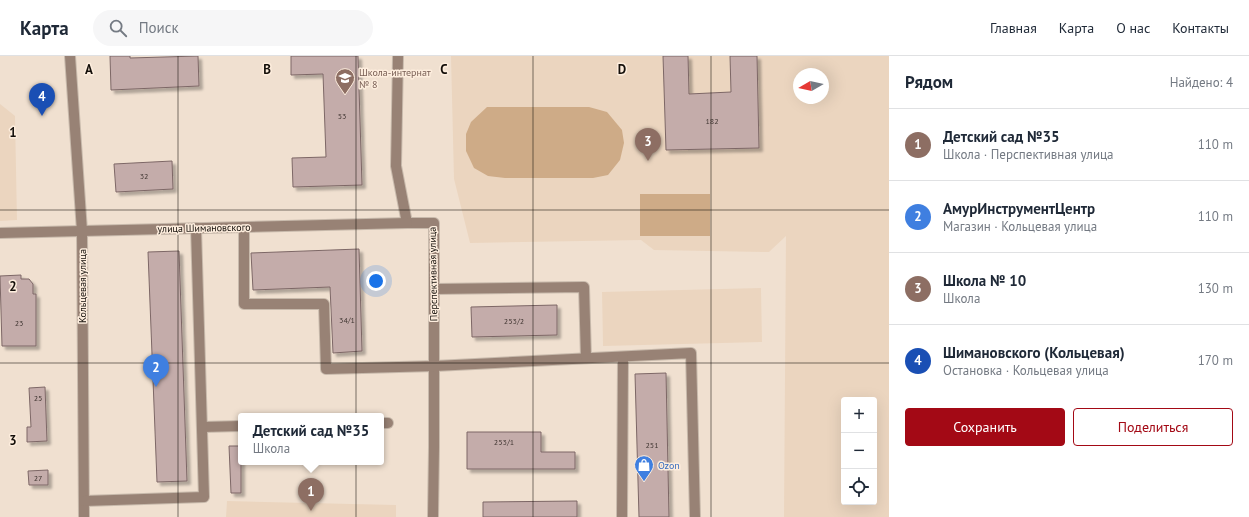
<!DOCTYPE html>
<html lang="ru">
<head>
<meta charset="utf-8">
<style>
  :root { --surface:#fff; --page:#f6f6f7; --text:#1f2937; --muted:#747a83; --line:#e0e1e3; --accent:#a30915 }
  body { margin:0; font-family:"PT Sans",sans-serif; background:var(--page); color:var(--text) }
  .controls { position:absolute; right:12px; bottom:12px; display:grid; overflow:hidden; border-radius:4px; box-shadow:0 4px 16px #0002 }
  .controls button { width:36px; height:36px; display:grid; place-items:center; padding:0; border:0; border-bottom:1px solid var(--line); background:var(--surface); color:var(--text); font:20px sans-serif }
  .compass { position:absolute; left:793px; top:12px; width:36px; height:36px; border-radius:50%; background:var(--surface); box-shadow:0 4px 16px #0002; rotate:261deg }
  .you { position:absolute; left:376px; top:225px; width:14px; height:14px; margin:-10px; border:3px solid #fff; border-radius:50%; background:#1a73e8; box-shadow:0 0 0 6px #1a73e833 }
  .badge { display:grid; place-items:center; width:26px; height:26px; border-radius:50%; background:var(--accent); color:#fff; font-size:13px; font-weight:700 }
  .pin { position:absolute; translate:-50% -33px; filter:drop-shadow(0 1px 2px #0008) }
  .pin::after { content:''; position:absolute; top:21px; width:14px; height:12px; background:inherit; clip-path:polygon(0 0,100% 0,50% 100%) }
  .popup { position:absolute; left:238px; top:357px; width:146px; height:52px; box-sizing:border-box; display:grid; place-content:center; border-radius:4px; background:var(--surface); filter:drop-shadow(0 1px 3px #0005); font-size:13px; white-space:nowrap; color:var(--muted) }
  .popup b { font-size:15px; color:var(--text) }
  .popup::after { content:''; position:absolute; left:50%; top:100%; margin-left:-8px; border:8px solid transparent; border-top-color:var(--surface) }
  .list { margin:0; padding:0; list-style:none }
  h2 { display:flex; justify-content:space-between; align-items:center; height:52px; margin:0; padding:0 16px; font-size:17px }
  h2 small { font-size:13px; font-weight:400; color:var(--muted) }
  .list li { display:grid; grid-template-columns:26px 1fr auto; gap:12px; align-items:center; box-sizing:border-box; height:72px; padding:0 16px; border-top:1px solid var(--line) }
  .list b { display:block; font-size:15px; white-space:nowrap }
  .list p { margin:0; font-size:13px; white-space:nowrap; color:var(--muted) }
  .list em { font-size:13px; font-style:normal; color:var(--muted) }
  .actions { display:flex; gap:8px; padding:12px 16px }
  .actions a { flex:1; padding:9px 0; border:1px solid var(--accent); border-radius:4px; text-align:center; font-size:14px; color:var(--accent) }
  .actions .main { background:var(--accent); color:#fff }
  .icon { flex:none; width:22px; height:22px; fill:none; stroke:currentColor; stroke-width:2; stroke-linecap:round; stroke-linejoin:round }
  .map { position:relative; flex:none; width:889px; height:461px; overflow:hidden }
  header { display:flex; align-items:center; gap:24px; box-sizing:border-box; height:56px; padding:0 20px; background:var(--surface); border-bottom:1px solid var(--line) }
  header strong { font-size:19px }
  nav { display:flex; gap:22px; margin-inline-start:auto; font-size:14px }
  .search { width:280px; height:36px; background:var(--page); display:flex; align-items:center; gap:10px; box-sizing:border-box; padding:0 14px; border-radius:22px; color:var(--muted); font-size:15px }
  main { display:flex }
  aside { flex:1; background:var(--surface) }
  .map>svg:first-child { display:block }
  .built { fill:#ebd5bf; fill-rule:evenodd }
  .green { fill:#ceab87 }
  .building { fill:#c4acaa; stroke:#7d6766; filter:url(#shadow) }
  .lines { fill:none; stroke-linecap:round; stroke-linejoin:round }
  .minor-casing { stroke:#c8baac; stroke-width:12 }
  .minor { stroke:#988275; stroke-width:10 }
  .grid { fill:none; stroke:#140f0a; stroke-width:1; stroke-opacity:0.55 }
  .labels { text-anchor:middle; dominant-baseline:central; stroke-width:3; stroke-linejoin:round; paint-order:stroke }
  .number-label { font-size:8px; fill:#403632 }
  .education-label { font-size:10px; fill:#785e54; stroke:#fdeddd; text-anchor:start }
  .street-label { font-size:10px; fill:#140f0a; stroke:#fdeddd }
  .shop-label { font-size:10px; fill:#366cbe; stroke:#fdeddd; text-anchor:start }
  .grid-label { font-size:13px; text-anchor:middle; font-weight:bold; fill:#140f0a; stroke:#fdeddd; stroke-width:3; stroke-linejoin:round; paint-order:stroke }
</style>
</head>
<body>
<header>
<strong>Карта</strong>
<div class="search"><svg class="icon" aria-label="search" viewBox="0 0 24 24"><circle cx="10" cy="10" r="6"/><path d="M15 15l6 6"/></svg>Поиск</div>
<nav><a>Главная</a><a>Карта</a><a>О нас</a><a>Контакты</a></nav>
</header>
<main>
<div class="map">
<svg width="889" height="461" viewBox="0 0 889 461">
  <defs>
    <filter id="shadow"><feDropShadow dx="3.5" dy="3.5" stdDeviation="1" flood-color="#0004"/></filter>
  </defs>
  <rect width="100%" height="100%" fill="#f0e0d0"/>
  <g class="built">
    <path d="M451,0h438v461h-105l2,-281 -17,16 -115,-2 -13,-10 -171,3 -16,-64zM799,18h24v24h-24zM844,344h30v102h-30z"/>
    <path d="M0,48l15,12 2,104 -17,1z"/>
    <path d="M761,232l1,54 -159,4 -1,-54z"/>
    <path d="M227,445l169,4v12h-170z"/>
  </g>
  <g class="green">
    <path d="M487,51h102l18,5 15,18 2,13 -4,17 -12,15 -15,3h-88l-17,-2 -14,-8 -8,-17v-17l5,-12z"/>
    <rect x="640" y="138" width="70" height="42"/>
  </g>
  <g class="building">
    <path d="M110,0h20v2l68,-2 1,30 -88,4z"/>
    <path d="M291,0h67l4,129 -69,2 -1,-29 34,-1 -3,-83 -32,1z"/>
    <path d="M663,0h25l1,38 42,-2 -1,-36h27l2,92 -93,2z"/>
    <path d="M172,105l1,28 -57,3 -2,-28z"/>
    <path d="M359,193l3,102 -29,2 -3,-66 -77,3 -2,-37z"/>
    <path d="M179,195l8,230 -30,1 -9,-230z"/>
    <path d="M21,219v4h8l4,5v10h3v52h-34l-2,-70z"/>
    <path d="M557,249v30l-85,2 -1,-30z"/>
    <path d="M666,317l3,144h-30l-4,-143z"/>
    <path d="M45,331l2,54 -20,1v-15h4l-2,-39z"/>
    <path d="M467,376h74v20h34v17h-108z"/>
    <path d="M229,390h12v47h-10z"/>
    <path d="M48,414v15h-19l-1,-14z"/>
    <path d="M577,445v16h-94v-15z"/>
  </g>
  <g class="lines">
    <g class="minor-casing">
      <g id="minor">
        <path d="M70,0l12,175 2,286"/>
        <path d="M398,0l-2,110 11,57h27v224l-1,70"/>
        <path d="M244,171v77h80l2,65 109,-3 256,-13 4,164"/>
        <path d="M0,177l407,-10"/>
        <path d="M434,233l150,-2 2,71"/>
        <path d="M381,367h7"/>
        <path d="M202,371l39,-1"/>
        <path d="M84,445l120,-4 -8,-269"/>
        <path d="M622,461l1,-160"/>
      </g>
    </g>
    <use href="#minor" class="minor"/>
  </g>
  <path class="grid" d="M178,0v461M356,0v461M533,0v461M711,0v461M0,154h889M0,307h889"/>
  <defs>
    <g id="school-pin" transform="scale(1)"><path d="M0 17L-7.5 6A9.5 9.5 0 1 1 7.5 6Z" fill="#8d6e63" stroke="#fdeddd"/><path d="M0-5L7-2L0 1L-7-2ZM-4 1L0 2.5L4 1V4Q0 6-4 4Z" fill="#fff"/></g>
    <g id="shop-pin" transform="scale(1)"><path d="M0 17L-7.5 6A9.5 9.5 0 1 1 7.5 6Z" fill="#3f7fe0" stroke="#fdeddd"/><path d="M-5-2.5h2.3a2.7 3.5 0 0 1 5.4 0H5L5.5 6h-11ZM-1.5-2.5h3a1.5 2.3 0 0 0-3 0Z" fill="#fff"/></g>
  </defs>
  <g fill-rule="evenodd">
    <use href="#school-pin" x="345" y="22"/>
    <use href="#shop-pin" x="644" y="409"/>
  </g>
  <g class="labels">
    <g class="number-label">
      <text x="342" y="60">53</text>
      <text x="712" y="65">182</text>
      <text x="144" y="120">32</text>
      <text x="347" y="264">34/1</text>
      <text x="514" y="265">253/2</text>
      <text x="19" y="267">23</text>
      <text x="38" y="342">25</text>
      <text x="504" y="386">253/1</text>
      <text x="652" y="389">251</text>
      <text x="38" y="422">27</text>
    </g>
    <g class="education-label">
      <text x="359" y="16">Школа-интернат<tspan x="359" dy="12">№ 8</tspan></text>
    </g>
    <g class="street-label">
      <text transform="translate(204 172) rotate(-1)">улица Шимановского</text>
      <text transform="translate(433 218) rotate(-91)">Перспективная улица</text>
      <text transform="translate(82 230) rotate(-90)">Кольцевая улица</text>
    </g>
    <g class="shop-label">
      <text x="658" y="409">Ozon</text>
    </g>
  </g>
  <g class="grid-label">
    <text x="89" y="18">A</text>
    <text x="267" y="18">B</text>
    <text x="444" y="18">C</text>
    <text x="622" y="18">D</text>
    <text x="13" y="81">1</text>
    <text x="13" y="235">2</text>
    <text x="13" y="389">3</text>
  </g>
</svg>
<div class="controls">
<button>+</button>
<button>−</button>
<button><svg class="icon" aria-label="locate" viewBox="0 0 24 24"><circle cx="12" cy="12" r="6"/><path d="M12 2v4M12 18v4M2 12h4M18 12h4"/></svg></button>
</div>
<svg class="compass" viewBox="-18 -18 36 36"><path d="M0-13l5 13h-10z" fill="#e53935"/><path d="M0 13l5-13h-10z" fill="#747a83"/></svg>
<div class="you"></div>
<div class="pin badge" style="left:311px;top:455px;background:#8d6e63">1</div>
<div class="popup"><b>Детский сад №35</b>Школа</div>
<div class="pin badge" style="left:156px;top:331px;background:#3f7fe0">2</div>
<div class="pin badge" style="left:648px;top:105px;background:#8d6e63">3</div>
<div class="pin badge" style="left:42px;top:60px;background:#1a4fb4">4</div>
</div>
<aside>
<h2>Рядом<small>Найдено: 4</small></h2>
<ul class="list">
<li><span class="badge" style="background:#8d6e63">1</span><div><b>Детский сад №35</b><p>Школа · Перспективная улица</p></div><em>110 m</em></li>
<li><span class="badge" style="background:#3f7fe0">2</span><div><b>АмурИнструментЦентр</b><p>Магазин · Кольцевая улица</p></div><em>110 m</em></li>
<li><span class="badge" style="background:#8d6e63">3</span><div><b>Школа № 10</b><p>Школа</p></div><em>130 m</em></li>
<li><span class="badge" style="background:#1a4fb4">4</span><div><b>Шимановского (Кольцевая)</b><p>Остановка · Кольцевая улица</p></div><em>170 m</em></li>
</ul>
<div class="actions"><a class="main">Сохранить</a><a>Поделиться</a></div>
</aside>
</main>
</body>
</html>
